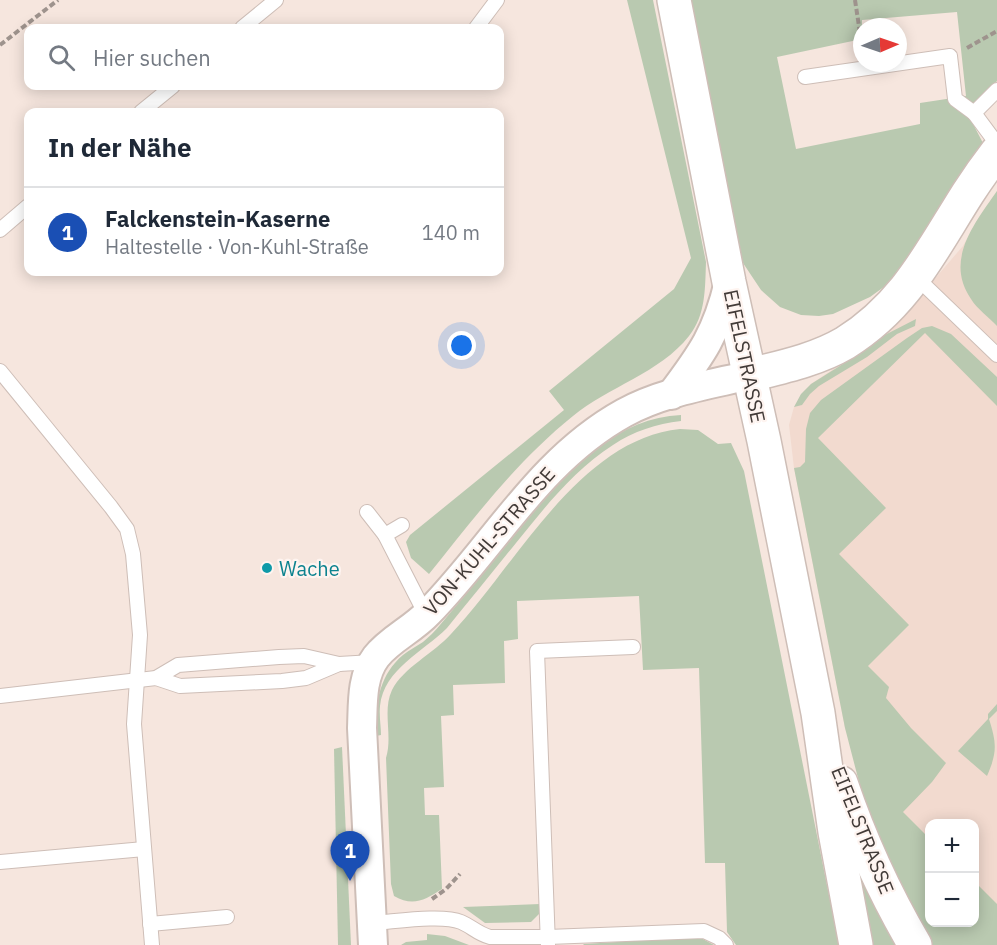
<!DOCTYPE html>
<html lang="de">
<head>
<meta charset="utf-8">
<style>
  :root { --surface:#fff; --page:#f6f6f7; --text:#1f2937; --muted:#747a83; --line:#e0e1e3; --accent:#6e8a01 }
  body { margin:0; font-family:"IBM Plex Sans",sans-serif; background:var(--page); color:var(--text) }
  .controls { position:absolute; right:18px; bottom:18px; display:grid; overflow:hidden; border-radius:12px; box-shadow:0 3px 15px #0003 }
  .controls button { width:54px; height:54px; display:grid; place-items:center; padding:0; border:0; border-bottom:2px solid var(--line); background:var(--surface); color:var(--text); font:30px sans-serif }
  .compass { position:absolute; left:853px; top:18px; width:54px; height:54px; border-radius:50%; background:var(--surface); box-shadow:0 3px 15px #0003; rotate:88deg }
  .you { position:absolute; left:462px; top:346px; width:21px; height:21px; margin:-15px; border:4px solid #fff; border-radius:50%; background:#1a73e8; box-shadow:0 0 0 9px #1a73e833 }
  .badge { display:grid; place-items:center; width:39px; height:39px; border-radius:50%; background:var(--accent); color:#fff; font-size:20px; font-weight:700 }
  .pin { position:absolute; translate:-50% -50px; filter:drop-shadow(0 2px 3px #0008) }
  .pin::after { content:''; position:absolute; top:32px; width:21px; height:18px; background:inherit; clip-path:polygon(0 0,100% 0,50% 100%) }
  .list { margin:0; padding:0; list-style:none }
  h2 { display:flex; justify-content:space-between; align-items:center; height:78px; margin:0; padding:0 24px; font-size:26px }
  h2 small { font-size:20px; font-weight:400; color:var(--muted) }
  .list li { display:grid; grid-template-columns:39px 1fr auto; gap:18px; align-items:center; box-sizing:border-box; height:90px; padding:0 24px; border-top:2px solid var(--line) }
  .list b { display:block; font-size:22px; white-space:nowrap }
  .list p { margin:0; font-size:20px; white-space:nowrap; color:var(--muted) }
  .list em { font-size:20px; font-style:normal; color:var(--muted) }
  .icon { flex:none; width:33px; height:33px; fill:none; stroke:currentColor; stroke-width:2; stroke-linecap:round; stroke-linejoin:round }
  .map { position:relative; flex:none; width:997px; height:945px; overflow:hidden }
  .search { position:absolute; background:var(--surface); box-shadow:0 3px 15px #0003; left:24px; top:24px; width:480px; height:66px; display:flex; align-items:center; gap:15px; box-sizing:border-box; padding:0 21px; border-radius:12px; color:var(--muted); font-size:22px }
  .panel { position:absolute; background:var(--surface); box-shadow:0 3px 15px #0003; left:24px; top:108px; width:480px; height:168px; border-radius:12px }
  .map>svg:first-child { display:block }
  .built { fill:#f2dacf; fill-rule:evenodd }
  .green { fill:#b9c9b0; fill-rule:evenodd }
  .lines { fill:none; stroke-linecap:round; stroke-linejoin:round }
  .service-casing { stroke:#cebeb7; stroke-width:16 }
  .minor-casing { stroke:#cebeb7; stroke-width:32 }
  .tertiary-casing { stroke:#cebeb7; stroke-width:36 }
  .path { stroke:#9e938d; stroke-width:4; stroke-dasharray:6 3; stroke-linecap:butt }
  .service { stroke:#fff; stroke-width:14 }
  .minor { stroke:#fff; stroke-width:28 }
  .tertiary { stroke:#fff; stroke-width:33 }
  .culture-dot { fill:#0f9aa8; stroke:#fef4f0; stroke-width:2 }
  .labels { text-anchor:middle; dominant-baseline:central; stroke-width:4.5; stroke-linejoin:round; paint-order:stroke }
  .street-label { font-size:20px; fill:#423b38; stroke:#fef4f0 }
  .culture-label { font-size:20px; fill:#0d838f; stroke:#fef4f0; text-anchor:start }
</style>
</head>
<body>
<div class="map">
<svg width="997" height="945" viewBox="0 0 997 945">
  <rect width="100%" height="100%" fill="#f6e6de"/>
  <path class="built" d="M997,191v754h-68l-84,-217 -51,-260 -5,-43 5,-18 10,-16 7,-7 78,-52 74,-86 16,-29zM930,824h44v98h-44z"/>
  <g class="green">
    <path d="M627,0h26l53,262c-1,26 0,53 -17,74 -29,37 -81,51 -116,80 -56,45 -99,102 -144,158l-18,-16 -5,-16 4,-7 154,-125 -15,-19 125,-102 17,-31z"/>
    <path d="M686,0h311v81l-23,23 -3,16 13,25 -72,114 -24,25 -18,13 -37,17 -14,2 -18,-1 -21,-8 -19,-17 -18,-27 -17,-66zM957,12l9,84 -46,7v21l-124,25 -19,-92 85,-18v-19z"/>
    <path d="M997,191v135c-8,-9 -20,-17 -26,-27 -27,-39 4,-76 26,-108z"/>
    <path d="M916,319l-1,7 -18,8 -30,23 -48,29 -9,8 -8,11 -8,2 7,-13 10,-10 51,-32 17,-14z"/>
    <path d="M932,326l19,8 46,43v29l-72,-73 -107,105 68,70 -47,46 70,71 -41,41 21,21 -3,11 25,30 35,35 -14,19 -29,30 26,26 1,84h44l1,-40 22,22v41h-68l-18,-30 -46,-110 -20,-77 -51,-260 6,-1 5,-5 1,-33 4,-16 11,-13 86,-62 15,-10z"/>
    <path d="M681,415v6c-25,3 -47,10 -68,24 -39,25 -68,62 -97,98 -23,28 -46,57 -69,85 -24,24 -63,41 -67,78 -1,10 1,20 1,29l-5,1c-1,-30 2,-60 27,-81 6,-5 14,-9 20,-13 6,-5 12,-11 17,-17 24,-29 49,-58 73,-88 43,-52 94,-119 168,-122z"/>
    <path d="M680,429l18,1 20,14 13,-1 13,28 95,474h-103l-9,-13 -2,-69h-20l-6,-195 -56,2 -4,-74 -122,5 1,38 -14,2 1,42 -52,2 1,30 -13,1 3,71 -20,1 1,27h14l3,74c-17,11 -29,18 -48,7l-3,-12 -5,-126c7,-22 -4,-47 6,-68 11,-22 42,-37 59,-56 64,-67 128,-195 229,-205z"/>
    <path d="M997,704v7l-8,8c8,25 8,34 -2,57l-29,-25 30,-32v-5z"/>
    <path d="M342,747l9,198h-13l-4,-196z"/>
    <path d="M843,815l57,130h-35z"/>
    <path d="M540,904v9l-9,9 -46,1 -22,-16z"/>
    <path d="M427,934l18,2 24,9h-68l5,-3 21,-2z"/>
    <path d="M699,937l15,8h-131l1,-1z"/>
  </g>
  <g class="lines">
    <g class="service-casing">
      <g id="service">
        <path d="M242,28l34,-28"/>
        <path d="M476,28l21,-28"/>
        <path d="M805,77l145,-21 5,43 19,14"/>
        <path d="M997,90l-23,23 23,31"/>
        <path d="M141,112l32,-26"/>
        <path d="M0,230l28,-24"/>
        <path d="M916,277l81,78"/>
        <path d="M0,371l111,136 16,22 6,25 7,81 -6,89 18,221"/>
        <path d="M367,512l18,23"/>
        <path d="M402,525l-17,10 41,80"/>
        <path d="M156,678l24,8 102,-5 24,-3 33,-14"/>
        <path d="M0,696l156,-18 22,-13 101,-8 25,-1 35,8 34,-2"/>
        <path d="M0,862l144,-13"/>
        <path d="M372,923c21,-1 70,-9 89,-1 10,4 17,12 29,15h58l156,-6 15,7 7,7"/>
        <path d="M150,924l77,-7"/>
        <path d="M548,945l-11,-294 96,-4"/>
      </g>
    </g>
    <g class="minor-casing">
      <g id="minor">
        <path d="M671,395c31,-41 46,-62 58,-113"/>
        <path d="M373,945l-11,-217c1,-23 -1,-51 14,-71 14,-18 36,-27 52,-44 66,-67 111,-153 196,-200 38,-21 84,-28 126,-38"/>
      </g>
    </g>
    <g class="tertiary-casing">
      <g id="tertiary">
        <path d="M674,0l55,282 35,159 54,272 17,119 21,113"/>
        <path d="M750,375c32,-8 66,-15 95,-32 61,-38 86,-92 123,-150 9,-14 19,-28 29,-41"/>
        <path d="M841,783c19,56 44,111 74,162"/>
      </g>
    </g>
    <g class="path">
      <path d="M855,0l7,46"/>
      <path d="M0,45l58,-45"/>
      <path d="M967,48l30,-17"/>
      <path d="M432,899l14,-10 14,-15"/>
    </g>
    <use href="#service" class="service"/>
    <use href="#minor" class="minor"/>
    <use href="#tertiary" class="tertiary"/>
  </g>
  <circle class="culture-dot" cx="267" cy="568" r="6"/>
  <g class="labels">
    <g class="street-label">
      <text transform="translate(745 356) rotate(78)">EIFELSTRASSE</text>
      <text transform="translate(489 541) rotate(-49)">VON-KUHL-STRASSE</text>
      <text transform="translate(863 830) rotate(68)">EIFELSTRASSE</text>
    </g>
    <g class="culture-label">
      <text x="279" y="568">Wache</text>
    </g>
  </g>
</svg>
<div class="controls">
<button>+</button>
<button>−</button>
</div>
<svg class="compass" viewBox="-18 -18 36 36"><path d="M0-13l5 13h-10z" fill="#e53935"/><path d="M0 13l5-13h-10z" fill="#747a83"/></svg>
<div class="you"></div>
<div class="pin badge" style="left:350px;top:881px;background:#1a4fb4">1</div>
<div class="search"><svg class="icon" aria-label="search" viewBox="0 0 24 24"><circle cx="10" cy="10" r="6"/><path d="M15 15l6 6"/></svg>Hier suchen</div>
<section class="panel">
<h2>In der Nähe<small></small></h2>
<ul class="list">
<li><span class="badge" style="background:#1a4fb4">1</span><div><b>Falckenstein-Kaserne</b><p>Haltestelle · Von-Kuhl-Straße</p></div><em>140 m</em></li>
</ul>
</section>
</div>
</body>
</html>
